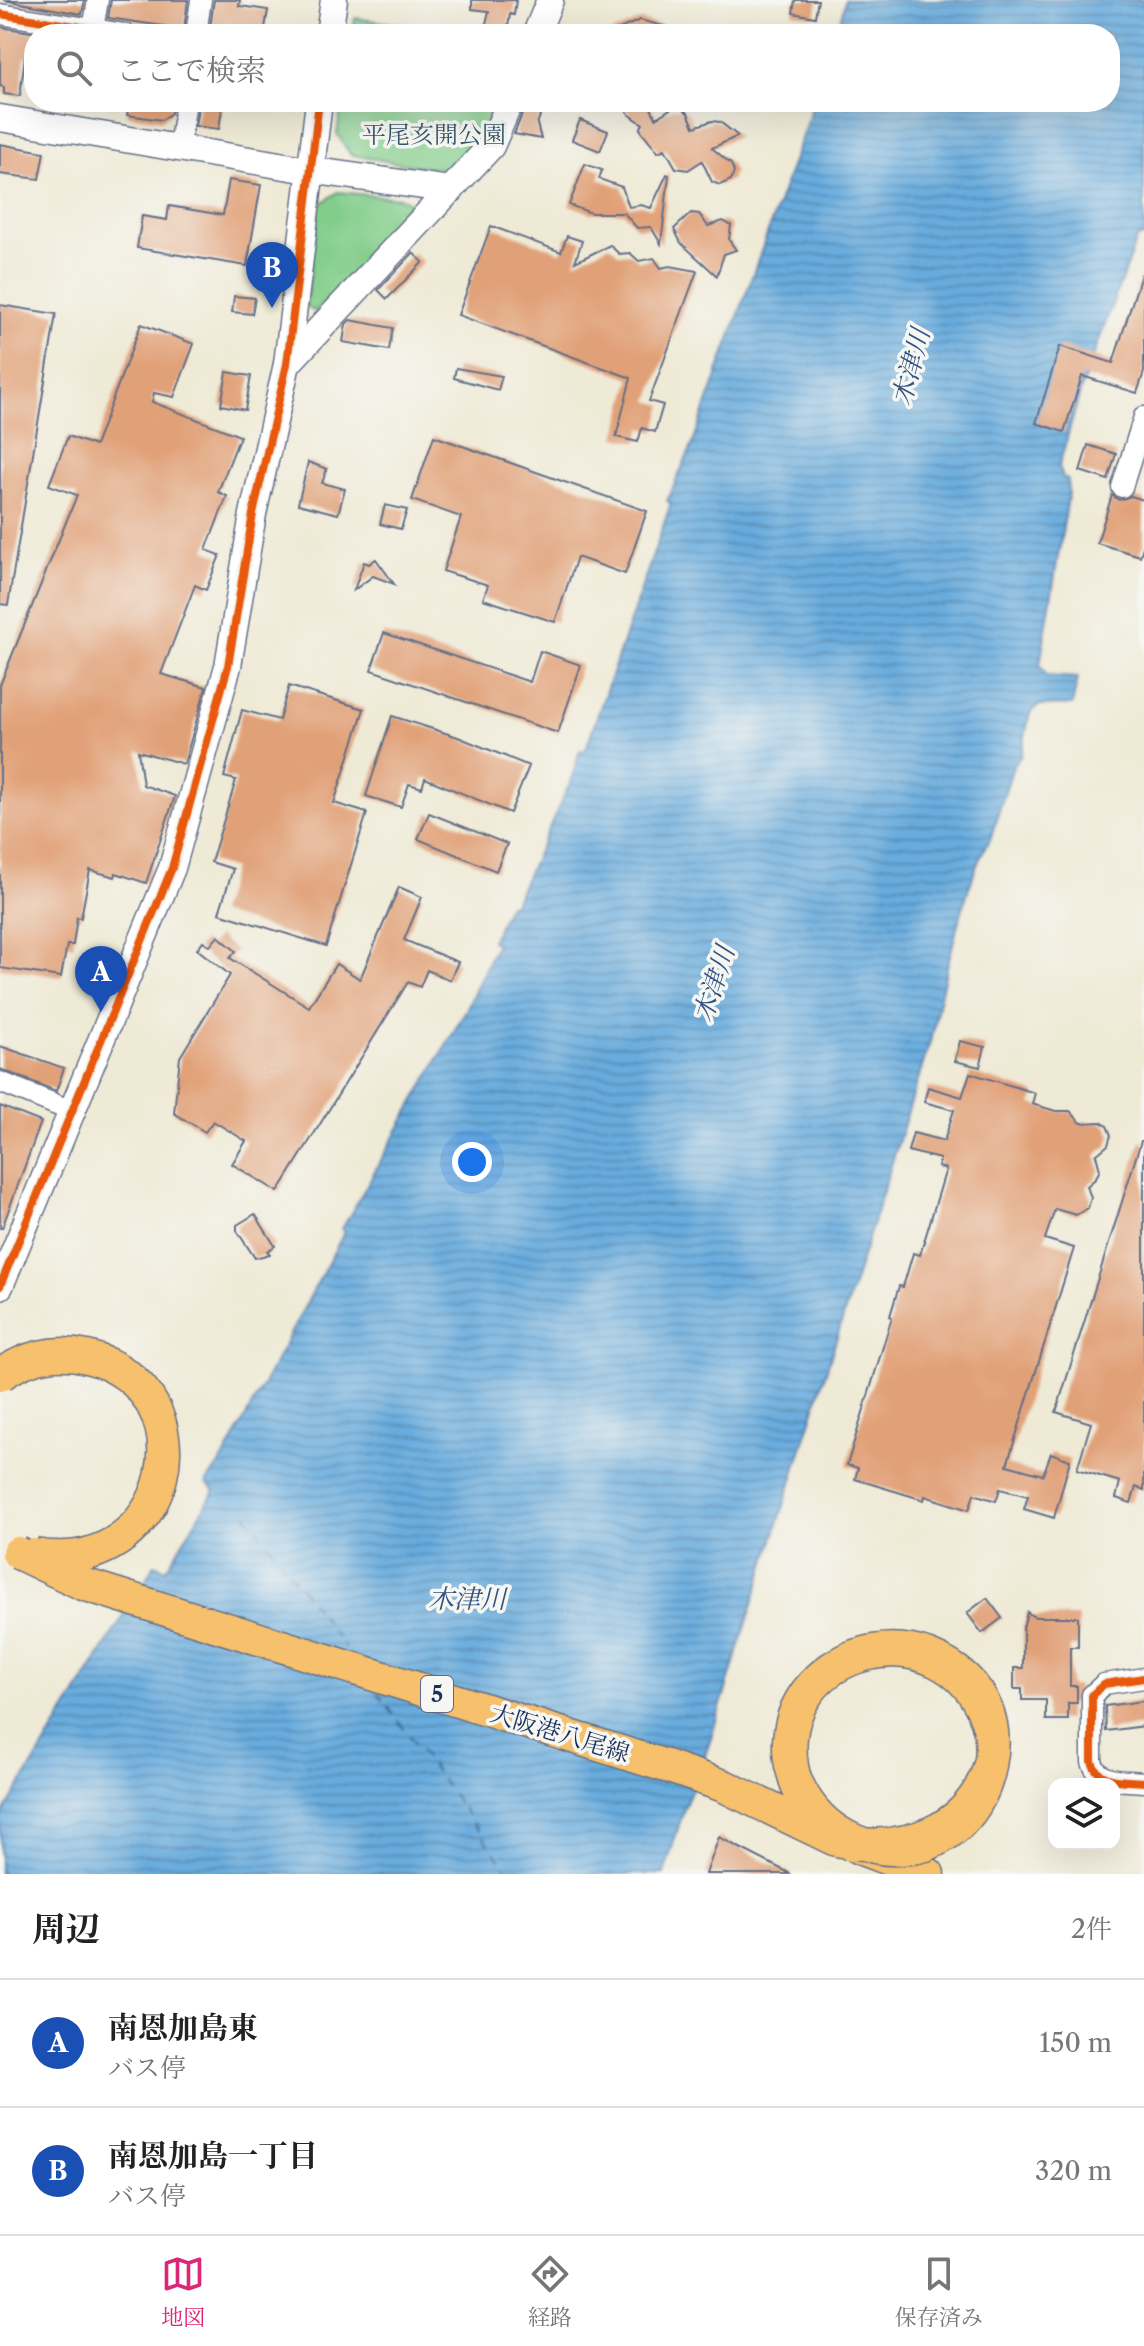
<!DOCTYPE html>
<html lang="ja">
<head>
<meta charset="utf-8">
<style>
  :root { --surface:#fff; --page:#f2f2f2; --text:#222; --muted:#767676; --line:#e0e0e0; --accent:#db2777 }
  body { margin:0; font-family:"Libre Caslon Text","Noto Serif JP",serif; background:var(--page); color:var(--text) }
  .controls { position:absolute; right:24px; bottom:24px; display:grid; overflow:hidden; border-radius:16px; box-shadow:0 8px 32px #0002 }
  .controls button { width:72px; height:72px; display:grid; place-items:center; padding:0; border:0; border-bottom:2px solid var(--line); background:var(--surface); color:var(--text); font:40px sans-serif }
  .you { position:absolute; left:472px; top:1162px; width:28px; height:28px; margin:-20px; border:6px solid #fff; border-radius:50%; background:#1a73e8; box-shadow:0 0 0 12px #1a73e833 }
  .badge { display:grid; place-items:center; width:52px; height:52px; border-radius:50%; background:var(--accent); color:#fff; font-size:26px; font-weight:700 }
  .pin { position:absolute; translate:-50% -66px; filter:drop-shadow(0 2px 4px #0008) }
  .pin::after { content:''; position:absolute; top:42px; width:28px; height:24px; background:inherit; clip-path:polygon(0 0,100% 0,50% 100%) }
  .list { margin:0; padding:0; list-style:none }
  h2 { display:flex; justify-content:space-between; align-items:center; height:104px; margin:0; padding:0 32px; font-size:34px }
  h2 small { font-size:26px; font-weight:400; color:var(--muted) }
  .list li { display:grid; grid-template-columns:52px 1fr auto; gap:24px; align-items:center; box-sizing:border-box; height:128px; padding:0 32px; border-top:2px solid var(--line) }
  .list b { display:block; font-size:30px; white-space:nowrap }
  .list p { margin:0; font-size:26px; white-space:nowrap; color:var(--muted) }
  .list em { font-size:26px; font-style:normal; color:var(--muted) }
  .icon { flex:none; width:44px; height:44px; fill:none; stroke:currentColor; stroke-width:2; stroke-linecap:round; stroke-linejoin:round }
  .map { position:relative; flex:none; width:1144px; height:1874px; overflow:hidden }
  .search { position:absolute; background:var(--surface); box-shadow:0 8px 32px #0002; left:24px; right:24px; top:24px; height:88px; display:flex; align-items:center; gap:20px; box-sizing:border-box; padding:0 28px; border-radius:32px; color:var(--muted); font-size:30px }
  .sheet { height:360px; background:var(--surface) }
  nav { display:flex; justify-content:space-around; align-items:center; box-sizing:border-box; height:112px; border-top:2px solid var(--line); background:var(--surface); font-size:22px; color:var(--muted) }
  nav a { display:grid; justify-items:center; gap:4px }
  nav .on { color:var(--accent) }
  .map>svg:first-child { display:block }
  .park { fill:#82cd8a; stroke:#4e7e74; stroke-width:2 }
  .water { fill:url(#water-rules); stroke:#426d9e; stroke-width:2 }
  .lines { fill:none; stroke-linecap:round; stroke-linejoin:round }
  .ferry { stroke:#325484; stroke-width:2; stroke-dasharray:10 8; stroke-linecap:butt }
  .building { fill:#e1a178 }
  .minor-casing { stroke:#657088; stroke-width:23 }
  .tertiary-casing { stroke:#657088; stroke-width:29 }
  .primary-casing { stroke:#657088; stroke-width:35 }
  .minor { stroke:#fff; stroke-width:20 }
  .tertiary { stroke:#fff; stroke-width:26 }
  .primary { stroke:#f7c06c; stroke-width:32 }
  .primary-bridge-casing { stroke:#657088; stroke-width:35; stroke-linecap:butt }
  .primary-bridge { stroke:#f7c06c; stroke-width:32 }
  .cycleway-casing { stroke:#f6f6f2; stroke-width:13 }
  .cycleway { stroke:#e8590c; stroke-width:8 }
  .labels { text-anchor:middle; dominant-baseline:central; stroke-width:7; stroke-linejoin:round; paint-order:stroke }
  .shield { fill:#f6f6f2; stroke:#5d6b8a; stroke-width:2 }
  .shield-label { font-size:22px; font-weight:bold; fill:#1b2f5e }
  .park-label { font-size:24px; fill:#355669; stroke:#f6f6f2 }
  .street-label { font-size:24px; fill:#1b2f5e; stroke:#f6f6f2 }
  .water-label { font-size:26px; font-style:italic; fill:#325484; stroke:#f6f6f2 }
</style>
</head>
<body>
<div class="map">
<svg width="1144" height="1874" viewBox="0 0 1144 1874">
  <defs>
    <pattern id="water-rules" width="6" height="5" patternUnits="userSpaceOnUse" patternTransform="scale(2)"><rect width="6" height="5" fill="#68abdd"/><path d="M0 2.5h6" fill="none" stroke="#558cb6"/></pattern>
  </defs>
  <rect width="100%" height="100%" fill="#f6f6f2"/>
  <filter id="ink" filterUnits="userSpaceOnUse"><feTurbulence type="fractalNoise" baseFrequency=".0125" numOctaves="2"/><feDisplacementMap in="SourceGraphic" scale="16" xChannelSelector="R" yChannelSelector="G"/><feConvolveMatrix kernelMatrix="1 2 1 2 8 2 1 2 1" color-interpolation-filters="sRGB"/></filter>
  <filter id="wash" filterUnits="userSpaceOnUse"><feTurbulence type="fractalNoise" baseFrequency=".006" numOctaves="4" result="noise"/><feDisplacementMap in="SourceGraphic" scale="32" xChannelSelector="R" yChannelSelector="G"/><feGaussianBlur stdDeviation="1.8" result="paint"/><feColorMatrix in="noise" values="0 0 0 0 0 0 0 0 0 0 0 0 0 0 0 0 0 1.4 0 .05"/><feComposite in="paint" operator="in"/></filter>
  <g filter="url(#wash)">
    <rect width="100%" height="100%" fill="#efead6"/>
    <g class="park">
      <path d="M355,18l114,16h-117z"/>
      <path d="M342,102h156c-6,18 -17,50 -33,61 -20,13 -89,-5 -114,-8l-14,-21z"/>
      <path d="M338,192l63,6 7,3 4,7 -91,99 -8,4 -7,-5 13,-101z"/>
    </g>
    <path class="water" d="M845,0h299v236l-7,2 -56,151 -22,77 4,12 5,2v17l-28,168 7,11 31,2 -6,27 -34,1 -8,7 -9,43 -7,7 -24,77c-17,17 -53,159 -56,189l-229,727 -20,50 -21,68h-664v-55l155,-255 11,5 49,-79 -9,-7 19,-27 120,-225 -3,-2 124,-219 30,-66 -5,-3 18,-37 4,1 58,-124 9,-31 5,1 86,-248 -4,-2 25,-55 122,-344h296v-68h-273z"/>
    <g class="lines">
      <g class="ferry">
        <path d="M246,1514l99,134"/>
        <path d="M377,1692l134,182"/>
      </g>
    </g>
    <g id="blocks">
      <g class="building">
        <path d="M3,0h82l-3,14z"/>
        <path d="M111,0h77l-4,29 -76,-11z"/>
        <path d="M214,0h26l-1,6 29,4 -4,24h-55z"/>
        <path d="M472,0h44l-2,15 -4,-1 -3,20 -23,-2 5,-21 -17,-2z"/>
        <path d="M795,0h23l-3,17 -22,-4z"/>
        <path d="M640,20l39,10 -1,4h-70z"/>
        <path d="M0,27l43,7h-9v24l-9,-1 -5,39 -16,-2v-7l-4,-1z"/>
        <path d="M129,102h44l-2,11 -9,7 -35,-5z"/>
        <path d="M199,102h24l-4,27 -24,-3z"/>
        <path d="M527,102h18l-8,22 4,15 -27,-5z"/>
        <path d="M620,102h28l8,16 16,-10h9l7,5 6,14 18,-6 8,1 18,14 -26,12 19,16 3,8 -3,8 -11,5 -8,-3 -10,-21 -14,9 -12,-2 -11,-19 -7,3 -18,-23 3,-5 -13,-9z"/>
        <path d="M580,120l28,11 -8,20 -28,-11z"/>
        <path d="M0,144l44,8 -5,27 -39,-5z"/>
        <path d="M585,164l17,6 -3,9 23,8 7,20 12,-2 10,3 16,-34 2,1 -8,69 -10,-17 -14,1 -13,-15h-33l-22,-8z"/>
        <path d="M229,180l32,5 -14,81 -110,-18 5,-32 25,4 2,-14 54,9z"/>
        <path d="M691,213l8,1 9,12 15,-5 8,4 -2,15 7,10 -12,4 -7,22 -36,-33 -7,-14z"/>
        <path d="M491,226l70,26 6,-16 15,5 -7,21 35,-17 9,9 11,-1 9,8 15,-3 7,10 9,-2 27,5 -48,130 14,4 -8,27 -13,-4 -4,14 -22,-5 15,-59 -173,-63z"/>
        <path d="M413,253l10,9 -36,37 -9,-9z"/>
        <path d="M1141,275h3v97l-7,21 -55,-17 -18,56 -28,-9 24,-77 53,17z"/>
        <path d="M234,296l21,2 -3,16 -20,-2z"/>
        <path d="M0,305l56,9 -48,291 -8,-1z"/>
        <path d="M350,320l43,8 -4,22 -46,-8 3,-18z"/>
        <path d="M141,324l53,20 -20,53 -20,-4 -2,9 88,34 -22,56 9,4 -21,54 14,5 -14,35 -11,-5 -34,89 45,13 -22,77 -46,-13 5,34 32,11 -29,87 -30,-10 -1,4 -25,-7 -9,48 -4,-1 -4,28h-6l-6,32 -61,-9v-283l77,-190 -28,-10 19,-49 27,10z"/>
        <path d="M456,368l46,8 -4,14 -44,-12z"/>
        <path d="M227,372l24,4 -6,34 -24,-5z"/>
        <path d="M434,436l213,75 -22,63 -48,-17 -22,65 -72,-23 5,-14 -45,-14 18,-54 -49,-17z"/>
        <path d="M1088,445l28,9 -8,26 -28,-9z"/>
        <path d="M308,462l19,7 -5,14 23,6 -7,25 -40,-10z"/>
        <path d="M1112,495l7,5 12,-4 13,4v44l-4,12 -43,-13z"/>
        <path d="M385,505l22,5 -6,19 -21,-5z"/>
        <path d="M376,559l18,25 -21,-8 -19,14 10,-28 5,2z"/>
        <path d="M384,633l146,49 10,-31 41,14 -23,68 -187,-63z"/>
        <path d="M289,686l75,23 -30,94 33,10 -41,133 -107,-33 14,-44 -22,-7 25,-82 -12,-3 18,-67 37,10z"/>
        <path d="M392,716l66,21 71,29 -19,47 -85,-35 -3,10 -13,-4 -8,23 -35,-11z"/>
        <path d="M429,813l78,31 -11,27 -78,-32z"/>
        <path d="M399,887l23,10 -18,43 54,22 -8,18 -23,-10 -7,17 -12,-5 -130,210 -46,-28 14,-23 -33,-20 -8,11 -31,-19 6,-56 50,-82 -33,-26 6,-8 7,5 8,-10 18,15 -6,7 79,49 27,-43 24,15z"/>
        <path d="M960,1041l25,6 -5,20 -25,-6z"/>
        <path d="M0,1046l64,22 -8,23 -56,-22z"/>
        <path d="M970,1073l65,20 -3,11 24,7h14l11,12 20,-1 6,4 4,9 -3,10 -12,10 4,15 -5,9 -8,7 4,12 -3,10 -12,7 -21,-6 -10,30 29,9 -67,217 36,10 8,-22 19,7 -16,58 -30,-9 4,-13 -28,-7 -4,12 -22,-7 -5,16 -44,-14 -1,4 -69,-21 3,-11 -11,-3 45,-148 -2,-1 9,-30 4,1 10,-34 7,2 26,-86 -8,-2 2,-8 -32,-8 5,-18 31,8 10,-31 -30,-8 4,-15 34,10z"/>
        <path d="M0,1106l41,16 -39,106h-2z"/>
        <path d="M1141,1141h3v349l-8,-3 -5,16 -15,-5 4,-16 -43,-13 14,-46 -35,-11z"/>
        <path d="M255,1214l20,32 -8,5 3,3 -15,4 -18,-27v-6z"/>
        <path d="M987,1598l15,20 -20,15 -15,-20z"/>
        <path d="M1027,1612l7,5h44v30h-8v39h7v17h-9v17h-22v-20h-24v-11h-8v-21h9v-40z"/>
        <path d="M1144,1701v25l-38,5 -1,-25z"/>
        <path d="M719,1837l23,12 49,25h-85z"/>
      </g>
    </g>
  </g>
  <g filter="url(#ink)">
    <use href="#blocks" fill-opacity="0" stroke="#657088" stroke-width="2"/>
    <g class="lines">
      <g class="minor-casing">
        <g id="minor">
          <path d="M0,14l125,20"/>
          <path d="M93,29l5,-29"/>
          <path d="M196,34l5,-34"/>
          <path d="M179,147l7,-45"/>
          <path d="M1122,487l22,-70"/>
          <path d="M0,1082l74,30"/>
          <path d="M1144,1678l-40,6 -12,11v67c7,22 33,18 52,20"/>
        </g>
      </g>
      <g class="tertiary-casing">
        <g id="tertiary">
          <path d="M329,34l5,-34"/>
          <path d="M536,34l14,-34"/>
          <path d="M0,118l309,52 142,20"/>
          <path d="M287,364l204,-218 19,-44"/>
          <path d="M0,1286l172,-418 56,-202 25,-152 34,-150 32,-262"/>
        </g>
      </g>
      <g class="primary-casing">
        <path id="primary" d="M859,1848l69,26"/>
      </g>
      <use href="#minor" class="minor"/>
      <use href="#tertiary" class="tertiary"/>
      <use href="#primary" class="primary"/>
      <g class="primary-bridge-casing">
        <g id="primary-bridge">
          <path d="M0,1375c26,-18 56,-26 87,-18 128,32 87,223 -53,198"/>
          <path d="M18,1553l65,31 586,183 55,19 112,54c153,34 213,-136 93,-184 -34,-13 -74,-7 -103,16 -88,71 -5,202 100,173 20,-8 37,-21 49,-40 16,-26 22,-58 11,-87 -43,-114 -213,-71 -194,48 6,37 28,62 60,79"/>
        </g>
      </g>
      <use href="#primary-bridge" class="primary-bridge"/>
      <g class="cycleway-casing">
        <g id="cycleway">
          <path d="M0,14l125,20"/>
          <path d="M0,1286l172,-418 56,-202 25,-152 34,-150 32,-262"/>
          <path d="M1144,1678l-40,6 -12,11v67c7,22 33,18 52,20"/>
        </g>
      </g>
      <use href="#cycleway" class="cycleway"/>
    </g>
  </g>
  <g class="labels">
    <rect class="shield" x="421" y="1676" width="32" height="36" rx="6"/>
    <g class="shield-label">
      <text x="437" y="1694">5</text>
    </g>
    <g class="park-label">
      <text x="434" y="134">平尾亥開公園</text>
    </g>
    <g class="street-label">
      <text transform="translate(560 1733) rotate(17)">大阪港八尾線</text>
    </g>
    <g class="water-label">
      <text transform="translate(911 367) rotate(-75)">木津川</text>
      <text transform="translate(714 984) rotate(-72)">木津川</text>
      <text x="467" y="1599">木津川</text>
    </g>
  </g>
</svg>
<div class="controls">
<button><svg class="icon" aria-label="layers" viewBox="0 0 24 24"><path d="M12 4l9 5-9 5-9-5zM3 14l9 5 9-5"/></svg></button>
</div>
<div class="you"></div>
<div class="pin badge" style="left:101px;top:1012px;background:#1a4fb4">A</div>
<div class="pin badge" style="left:272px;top:308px;background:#1a4fb4">B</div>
<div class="search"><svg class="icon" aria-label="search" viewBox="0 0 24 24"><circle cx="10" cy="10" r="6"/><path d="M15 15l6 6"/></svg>ここで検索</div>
</div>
<section class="sheet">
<h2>周辺<small>2件</small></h2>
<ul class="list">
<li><span class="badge" style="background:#1a4fb4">A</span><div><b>南恩加島東</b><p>バス停</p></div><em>150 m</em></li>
<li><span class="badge" style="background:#1a4fb4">B</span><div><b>南恩加島一丁目</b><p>バス停</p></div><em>320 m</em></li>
</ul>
</section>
<nav>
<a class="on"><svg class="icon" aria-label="map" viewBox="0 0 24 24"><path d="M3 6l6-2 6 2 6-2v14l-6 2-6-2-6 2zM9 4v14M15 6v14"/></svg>地図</a>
<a><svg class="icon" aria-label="directions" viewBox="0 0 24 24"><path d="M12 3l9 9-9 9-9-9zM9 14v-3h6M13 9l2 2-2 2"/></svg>経路</a>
<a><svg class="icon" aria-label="saved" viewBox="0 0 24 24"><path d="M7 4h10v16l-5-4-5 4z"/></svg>保存済み</a>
</nav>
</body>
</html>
